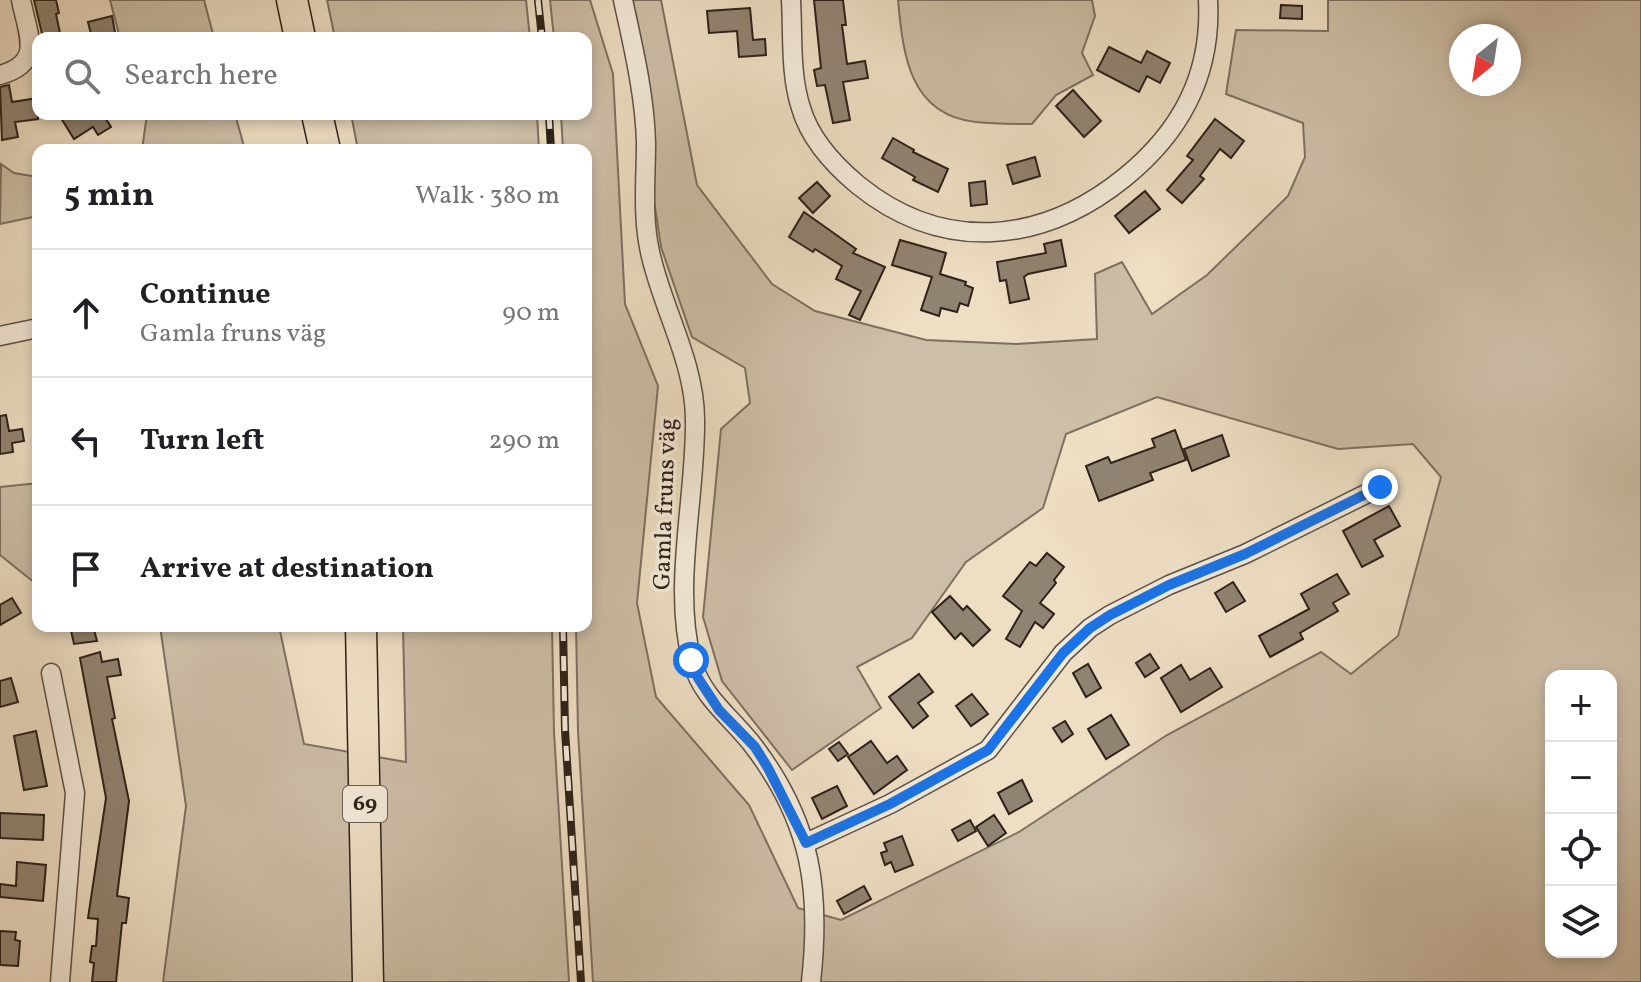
<!DOCTYPE html>
<html lang="en">
<head>
<meta charset="utf-8">
<style>
  :root { --surface:#fff; --page:#f6f6f6; --text:#202124; --muted:#757577; --line:#e0e0e0 }
  body { margin:0; font-family:Vollkorn,serif; background:var(--page); color:var(--text) }
  .controls { position:absolute; right:24px; bottom:24px; display:grid; overflow:hidden; border-radius:16px; box-shadow:0 4px 12px #0003 }
  .controls button { width:72px; height:72px; display:grid; place-items:center; padding:0; border:0; border-bottom:2px solid var(--line); background:var(--surface); color:var(--text); font:40px sans-serif }
  .compass { position:absolute; left:1449px; top:24px; width:72px; height:72px; border-radius:50%; background:var(--surface); box-shadow:0 4px 12px #0003; rotate:210deg }
  .stop { position:absolute; width:24px; height:24px; margin:-18px; border:6px solid #1a73e8; border-radius:50%; background:#fff }
  .stop.end { background:#1a73e8; border-color:#fff; box-shadow:0 2px 8px #0008 }
  .list { margin:0; padding:0; list-style:none }
  h2 { display:flex; justify-content:space-between; align-items:center; height:104px; margin:0; padding:0 32px; font-size:34px }
  h2 small { font-size:26px; font-weight:400; color:var(--muted) }
  .list li { display:grid; grid-template-columns:52px 1fr auto; gap:24px; align-items:center; box-sizing:border-box; height:128px; padding:0 32px; border-top:2px solid var(--line) }
  .list b { display:block; font-size:30px; white-space:nowrap }
  .list p { margin:0; font-size:26px; white-space:nowrap; color:var(--muted) }
  .list em { font-size:26px; font-style:normal; color:var(--muted) }
  .icon { flex:none; width:44px; height:44px; fill:none; stroke:currentColor; stroke-width:2; stroke-linecap:round; stroke-linejoin:round }
  .map { position:relative; flex:none; width:1641px; height:982px; overflow:hidden }
  .search { position:absolute; background:var(--surface); box-shadow:0 4px 12px #0003; left:32px; top:32px; width:560px; height:88px; display:flex; align-items:center; gap:20px; box-sizing:border-box; padding:0 28px; border-radius:16px; color:var(--muted); font-size:30px }
  .panel { position:absolute; background:var(--surface); box-shadow:0 4px 12px #0003; left:32px; top:144px; width:560px; height:488px; border-radius:16px }
  .map>svg:first-child { display:block }
  .green { fill:#cdbea7; stroke:#7d7060; stroke-width:2; fill-rule:evenodd }
  .building { fill:#918371; stroke:#2d2118; stroke-width:2 }
  .lines { fill:none; stroke-linecap:round; stroke-linejoin:round }
  .street-casing { stroke:#5d5043; stroke-width:21 }
  .primary-casing { stroke:#2d2118; stroke-width:33 }
  .street { stroke:#f4ead9; stroke-width:18 }
  .primary { stroke:#eedec4; stroke-width:30 }
  .rail-casing { stroke:#2d2118; stroke-width:8 }
  .rail { stroke:#f4ead9; stroke-width:5; stroke-dasharray:15; stroke-linecap:butt }
  .route { stroke:#1a73e8; stroke-width:10 }
  .labels { text-anchor:middle; dominant-baseline:central; stroke-width:7; stroke-linejoin:round; paint-order:stroke }
  .shield { fill:#f4ead9; stroke:#695d52; stroke-width:2 }
  .shield-label { font-size:22px; font-weight:bold; fill:#2d2118 }
  .street-label { font-size:24px; fill:#2d2118; stroke:#f4ead9 }
</style>
</head>
<body>
<div class="map">
<svg width="1641" height="982" viewBox="0 0 1641 982">
  <rect width="100%" height="100%" fill="#eedec4"/>
  <filter id="stains"><feTurbulence type="fractalNoise" baseFrequency=".0025" numOctaves="4"/><feColorMatrix values="0 0 0 0 .2 0 0 0 0 .09 0 0 0 0 .02 0 0 0 .5 -.17"/></filter>
  <radialGradient id="worn" r=".72"><stop offset=".6" stop-color="#630" stop-opacity="0"/><stop offset="1" stop-color="#630" stop-opacity=".3"/></radialGradient>
  <g class="green">
    <path d="M110,0h94l10,38h-94z"/>
    <path d="M327,0h199l4,38h-195z"/>
    <path d="M550,0h40l23,74 12,230 33,82 -21,217 19,94 93,108 49,103 43,12 178,-88 148,-97 154,-83 30,22 47,-38 43,-159 -28,-33 -75,5 -181,-52 -91,37 -23,74 -77,54 -54,76 -55,29 24,41 -89,62 -70,-89 -19,-64 18,-188 29,-26 -5,-35 -53,-31 -31,-90 -37,-247h37l36,185 75,99 43,27 111,29 90,4 81,-5 -2,-65 27,-12 30,52 55,-39 81,-79 17,-39 -2,-34 -77,-29 10,-64 92,1v-31h313v982h-1048l-15,-251 -2,-105h10v-476h-23l-2,-36h25v-76h-32zM1461,36h48v48h-48zM1551,676h60v276h-60z"/>
    <path d="M898,0h194l3,16 -13,37 11,22 -37,20 -24,29c-18,0 -37,0 -56,-2 -67,-7 -73,-68 -78,-122z"/>
    <path d="M147,114h88l10,36h-103z"/>
    <path d="M351,114h186l2,36h-181z"/>
    <path d="M1,164l13,9 24,4v39l-38,8z"/>
    <path d="M38,483v100h-3l-35,-28v-68z"/>
    <path d="M160,626h119l25,118 102,18 -3,-136h149l2,106 15,250h-406l23,-176z"/>
  </g>
  <g class="building">
    <path d="M34,0h22l3,13 -3,1 5,24h-18z"/>
    <path d="M814,0h29l3,25h-4l5,39 18,-3 3,17 -25,4 7,38 -17,3 -8,-38 -8,1 -3,-16 7,-2z"/>
    <path d="M1281,5l21,1v13l-22,-1z"/>
    <path d="M750,8l3,32 12,-1 1,16 -27,2 -2,-26 -28,2 -2,-22z"/>
    <path d="M112,16l4,22h-24l-4,-16z"/>
    <path d="M1109,47l32,16 6,-12 23,12 -10,20 -13,-7 -8,16 -42,-22z"/>
    <path d="M9,85l3,17 26,-4v21l-23,3 3,15 -16,3 -2,-53z"/>
    <path d="M1073,90l28,31 -17,16 -28,-31z"/>
    <path d="M68,114h46l-8,5 5,8 -13,8 -5,-8 -19,12 -13,-21z"/>
    <path d="M1215,119l29,22 -13,17 -11,-9 -20,27 4,3 -22,24 -15,-13 26,-30 -6,-4z"/>
    <path d="M893,138l21,12 -1,2 35,17 -10,23 -25,-12 2,-3 -33,-19z"/>
    <path d="M1035,157l5,19 -27,8 -6,-19z"/>
    <path d="M985,181l2,23 -16,2 -2,-23z"/>
    <path d="M817,182l13,14 -17,17 -14,-15z"/>
    <path d="M1145,191l15,18 -31,24 -14,-17z"/>
    <path d="M804,212l52,37 -3,4 32,14 -25,53 -11,-5 12,-24 -25,-12 6,-13 -27,-17 -2,3 -24,-15z"/>
    <path d="M900,240l46,13 -6,21 26,8 -1,3 8,3 -5,18 -8,-3 -3,9 -16,-4 -2,8 -18,-6 11,-33 -40,-12z"/>
    <path d="M1061,240l5,26 -38,8 -4,3 5,22 -19,4 -4,-23 -6,1 -3,-19 49,-9 -2,-9z"/>
    <path d="M6,415l3,16 13,-2 2,12 -12,2 1,9 -13,2v-38z"/>
    <path d="M1175,430l11,30 -36,13 3,7 -54,21 -13,-35 22,-9 3,6 44,-16 -3,-8z"/>
    <path d="M1222,435l7,21 -37,15 -8,-22z"/>
    <path d="M1389,506l11,20 -26,14 9,16 -21,11 -19,-36z"/>
    <path d="M1047,553l17,14 -10,13 2,3 -16,20 14,11 -11,14 -8,-6 -15,25 -14,-8 16,-28 -19,-15 27,-34 6,4z"/>
    <path d="M1337,574l12,20 -16,9 5,8 -38,22 3,6 -33,18 -11,-21 50,-27 -8,-15z"/>
    <path d="M1233,582l12,19 -19,11 -11,-19z"/>
    <path d="M950,596l13,14 4,-4 23,24 -17,16 -12,-13 -6,6 -23,-27z"/>
    <path d="M12,598l9,15 -21,12v-20z"/>
    <path d="M70,626h23l4,15 -23,3z"/>
    <path d="M100,652l2,10 16,-3 3,16 -14,2 8,41 -3,1 17,82 -12,95 12,2 -3,25h-4l-6,59h-24l2,-19 -4,-1 2,-16h4l2,-27 -10,-1 18,-120 -26,-140z"/>
    <path d="M1150,654l9,14 -14,9 -9,-14z"/>
    <path d="M1088,664l13,24 -15,9 -13,-24z"/>
    <path d="M1181,665l9,15 20,-12 12,19 -41,25 -20,-34z"/>
    <path d="M919,674l14,18 -15,11 10,13 -15,12 -24,-31z"/>
    <path d="M11,678l7,24 -18,5v-26z"/>
    <path d="M972,694l16,20 -17,12 -15,-20z"/>
    <path d="M1111,715l18,30 -23,14 -18,-30z"/>
    <path d="M1065,721l8,13 -11,8 -9,-14z"/>
    <path d="M36,731l11,55 -23,4 -10,-54z"/>
    <path d="M871,741l16,22 10,-7 10,14 -33,24 -26,-37z"/>
    <path d="M839,742l9,12 -10,7 -9,-12z"/>
    <path d="M1022,780l10,21 -23,13 -11,-21z"/>
    <path d="M837,786l10,20 -25,13 -10,-21z"/>
    <path d="M0,813l44,2 -1,25 -43,-2z"/>
    <path d="M994,815l12,18 -18,13 -12,-19z"/>
    <path d="M970,820l6,11 -18,10 -6,-11z"/>
    <path d="M902,836l11,29 -18,7 -4,-10 -6,3 -4,-12 6,-2 -3,-8z"/>
    <path d="M17,862l29,3 -3,36 -43,-4v-13l16,2z"/>
    <path d="M864,886l7,13 -27,15 -7,-13z"/>
    <path d="M0,931l16,1 -1,8 5,1 -2,25 -18,-1z"/>
  </g>
  <g class="lines">
    <g class="street-casing">
      <g id="street">
        <path d="M623,0c10,46 22,96 23,143 0,36 -4,73 4,109 12,56 45,110 45,168 1,76 -23,168 -3,241 10,38 42,58 63,87 57,76 66,143 56,234"/>
        <path d="M791,0c2,35 -1,75 10,108 9,31 33,57 57,77 85,69 184,59 266,-7 57,-46 88,-103 84,-178"/>
        <path d="M0,75c44,-12 28,-40 21,-75"/>
        <path d="M0,336l38,-8"/>
        <path d="M51,673l24,120 -15,189"/>
        <path d="M806,843l84,-39 98,-54 75,-97 27,-25 20,-13 59,-30 76,-31 135,-67"/>
      </g>
    </g>
    <g class="primary-casing">
      <g id="primary">
        <path d="M292,0l8,38"/>
        <path d="M317,114l8,36"/>
        <path d="M361,626l7,356"/>
      </g>
    </g>
    <use href="#street" class="street"/>
    <use href="#primary" class="primary"/>
    <g class="rail-casing">
      <g id="rail">
        <path d="M538,0l4,38"/>
        <path d="M549,114l2,36"/>
        <path d="M563,626l2,104 16,252"/>
      </g>
    </g>
    <use href="#rail" class="rail"/>
  </g>
  <g class="lines">
    <path class="route" d="M691,660l7,18 21,32 36,37 13,21 38,75 84,-39 98,-54 75,-97 27,-25 20,-13 59,-30 76,-31 135,-67"/>
  </g>
  <g class="labels">
    <rect class="shield" x="343" y="786" width="44" height="36" rx="6"/>
    <g class="shield-label">
      <text x="365" y="804">69</text>
    </g>
    <g class="street-label">
      <text transform="translate(666 504) rotate(-88)">Gamla fruns väg</text>
    </g>
  </g>
  <rect width="100%" height="100%" filter="url(#stains)"/>
  <rect width="100%" height="100%" fill="url(#worn)"/>
</svg>
<div class="controls">
<button>+</button>
<button>−</button>
<button><svg class="icon" aria-label="locate" viewBox="0 0 24 24"><circle cx="12" cy="12" r="6"/><path d="M12 2v4M12 18v4M2 12h4M18 12h4"/></svg></button>
<button><svg class="icon" aria-label="layers" viewBox="0 0 24 24"><path d="M12 4l9 5-9 5-9-5zM3 14l9 5 9-5"/></svg></button>
</div>
<svg class="compass" viewBox="-18 -18 36 36"><path d="M0-13l5 13h-10z" fill="#e53935"/><path d="M0 13l5-13h-10z" fill="#757577"/></svg>
<div class="stop" style="left:691px;top:660px"></div>
<div class="stop end" style="left:1380px;top:487px"></div>
<div class="search"><svg class="icon" aria-label="search" viewBox="0 0 24 24"><circle cx="10" cy="10" r="6"/><path d="M15 15l6 6"/></svg>Search here</div>
<section class="panel">
<h2>5 min<small>Walk · 380 m</small></h2>
<ul class="list">
<li><svg class="icon" aria-label="ahead" viewBox="0 0 24 24"><path d="M12 20V5M6 11l6-6 6 6"/></svg><div><b>Continue</b><p>Gamla fruns väg</p></div><em>90 m</em></li>
<li><svg class="icon" aria-label="left" viewBox="0 0 24 24"><path d="M17 20v-9H6M10 6l-5 5 5 5"/></svg><div><b>Turn left</b></div><em>290 m</em></li>
<li><svg class="icon" aria-label="arrive" viewBox="0 0 24 24"><path d="M6 21V4h12l-3 4 3 4H6"/></svg><div><b>Arrive at destination</b></div></li>
</ul>
</section>
</div>
</body>
</html>
